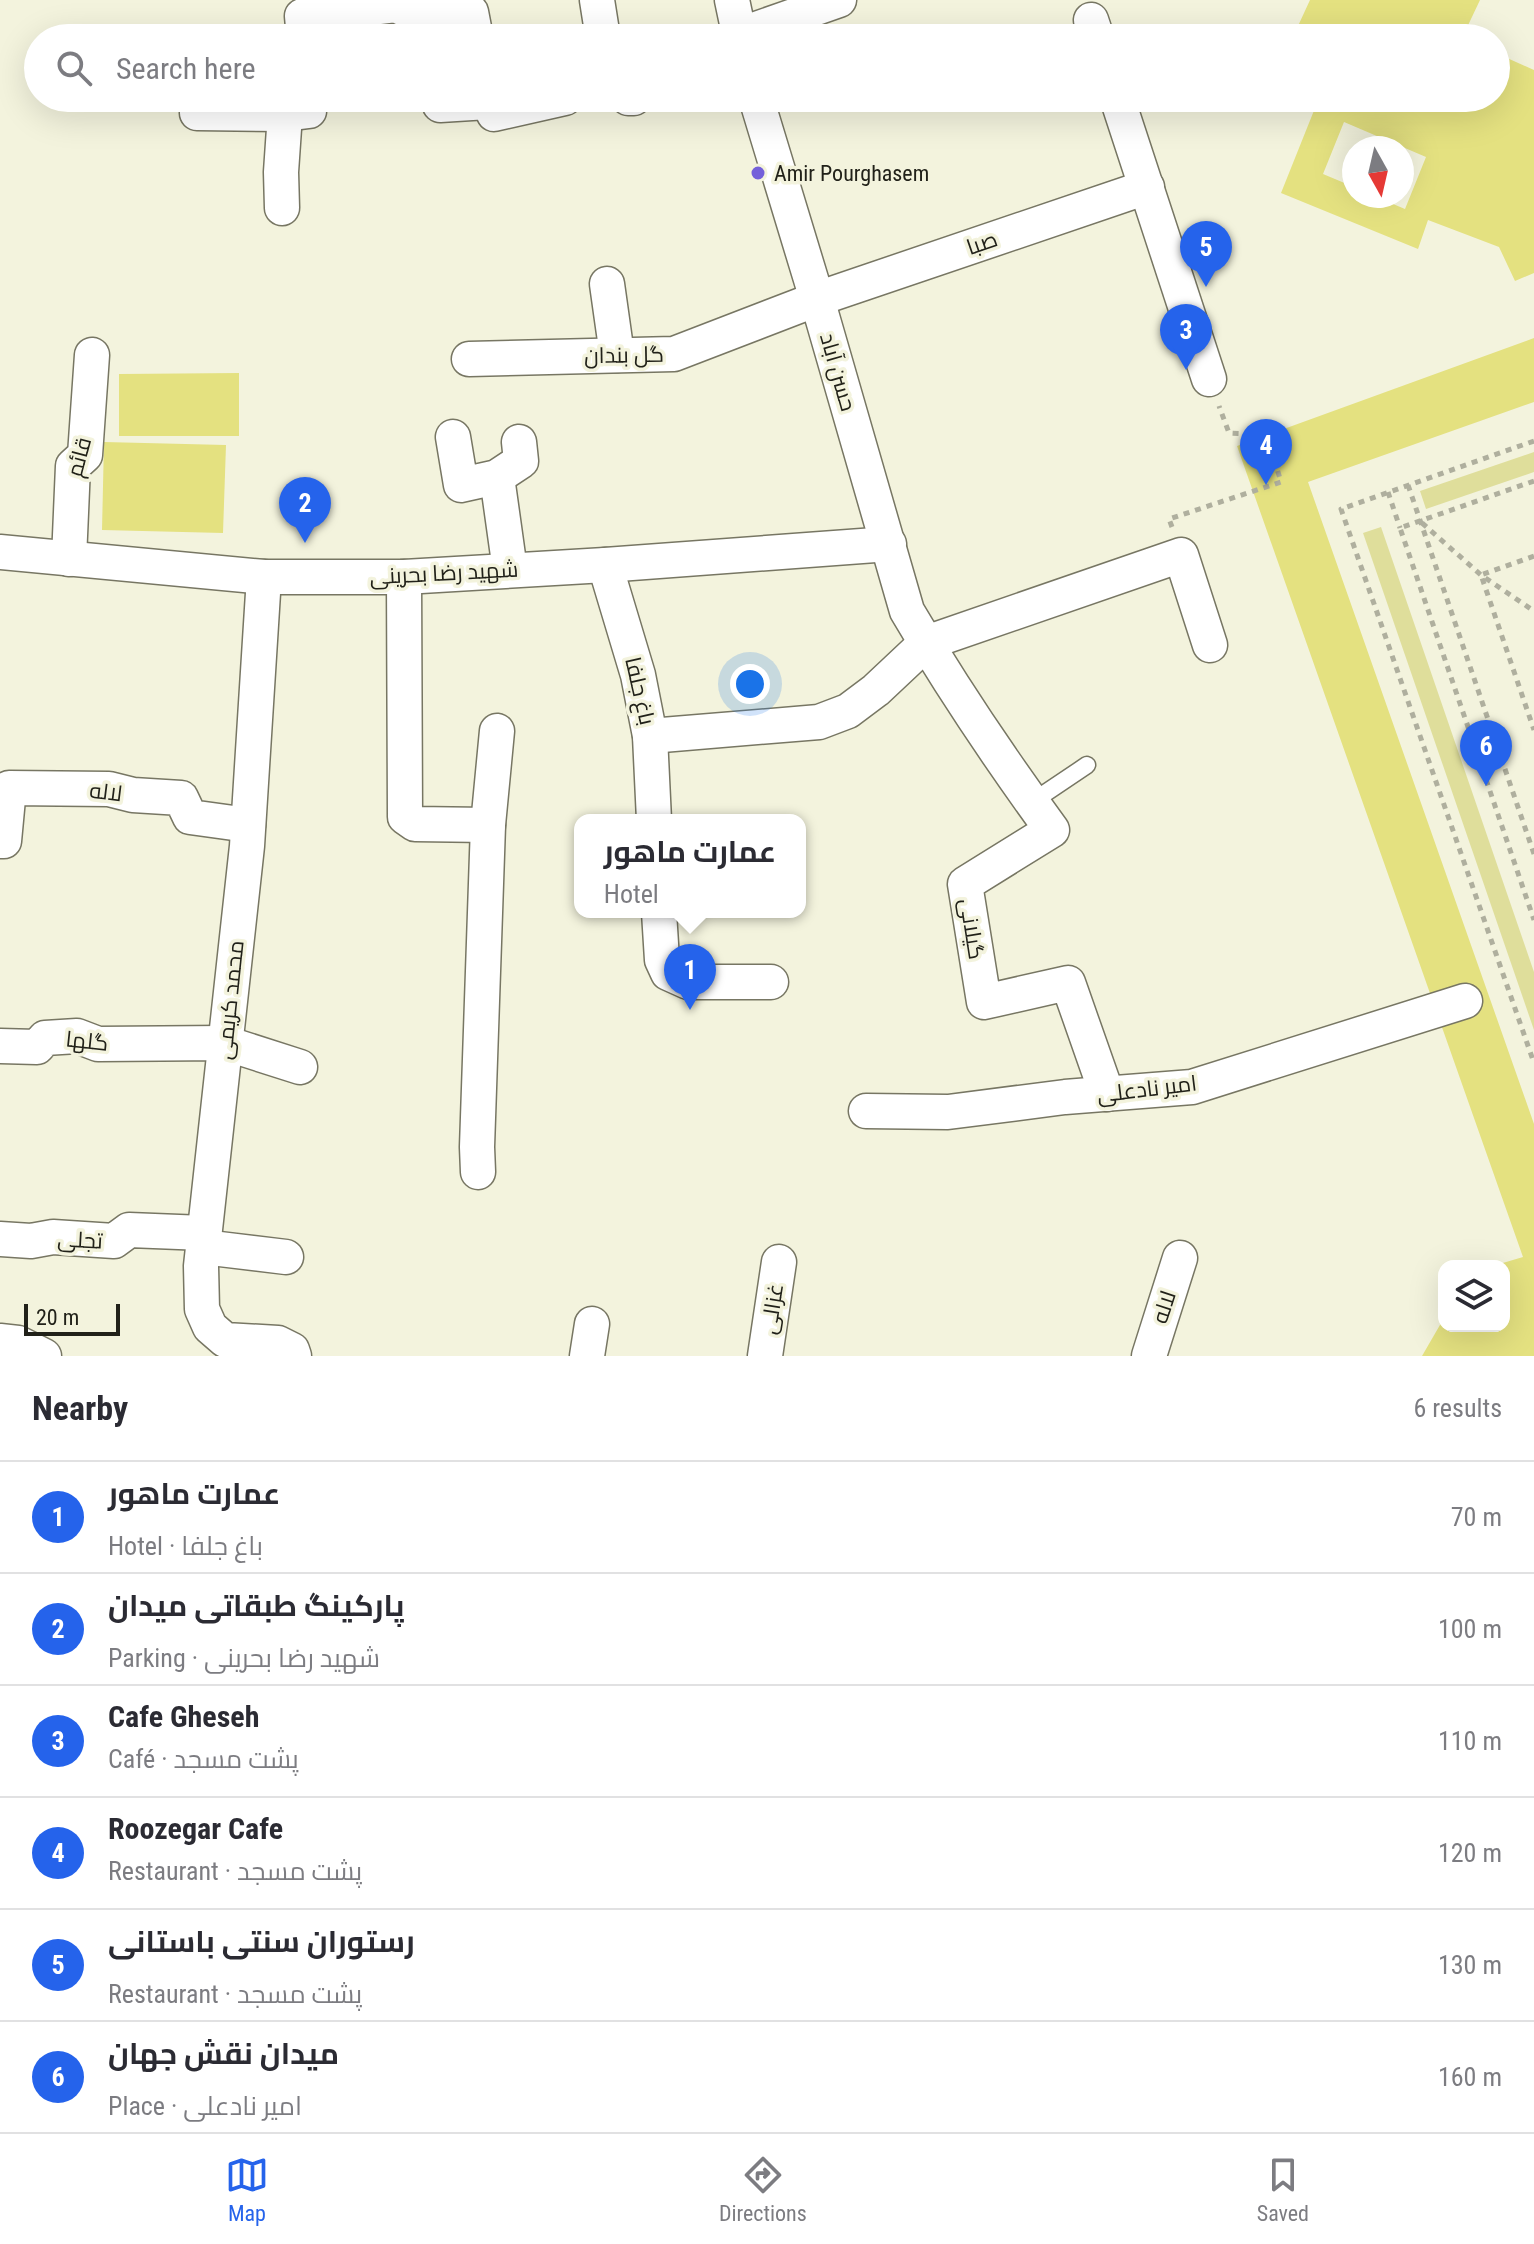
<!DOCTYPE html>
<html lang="en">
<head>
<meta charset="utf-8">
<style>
  :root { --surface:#fff; --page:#f2f2f3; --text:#2b2b33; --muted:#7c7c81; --line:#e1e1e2; --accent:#2563eb }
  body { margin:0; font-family:"Roboto Condensed",Cairo,sans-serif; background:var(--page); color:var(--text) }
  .controls { position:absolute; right:24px; bottom:24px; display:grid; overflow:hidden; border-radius:16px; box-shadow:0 8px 32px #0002 }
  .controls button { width:72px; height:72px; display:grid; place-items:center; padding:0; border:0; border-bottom:2px solid var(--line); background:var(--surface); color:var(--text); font:40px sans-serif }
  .compass { position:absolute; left:1342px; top:136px; width:72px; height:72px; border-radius:50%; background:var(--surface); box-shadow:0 8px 32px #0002; rotate:172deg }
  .scale { position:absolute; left:24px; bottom:20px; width:96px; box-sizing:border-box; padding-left:8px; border:4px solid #212119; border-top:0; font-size:22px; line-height:28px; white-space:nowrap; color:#212119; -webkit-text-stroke:6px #f3f3dd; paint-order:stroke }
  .you { position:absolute; left:750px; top:684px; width:28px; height:28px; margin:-20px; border:6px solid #fff; border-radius:50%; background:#1a73e8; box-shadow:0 0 0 12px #1a73e833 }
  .badge { display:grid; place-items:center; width:52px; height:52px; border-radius:50%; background:var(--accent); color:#fff; font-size:26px; font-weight:700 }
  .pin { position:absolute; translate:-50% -66px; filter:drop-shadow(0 2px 4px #0008) }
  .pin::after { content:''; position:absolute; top:42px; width:28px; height:24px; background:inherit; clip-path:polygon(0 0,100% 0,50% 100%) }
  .popup { position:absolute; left:574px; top:814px; width:232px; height:104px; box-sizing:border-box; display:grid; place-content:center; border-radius:16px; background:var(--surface); filter:drop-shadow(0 2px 6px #0005); font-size:26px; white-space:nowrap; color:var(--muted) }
  .popup b { font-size:30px; color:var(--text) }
  .popup::after { content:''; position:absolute; left:50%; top:100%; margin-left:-16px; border:16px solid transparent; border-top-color:var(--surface) }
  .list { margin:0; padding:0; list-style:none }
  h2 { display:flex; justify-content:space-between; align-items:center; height:104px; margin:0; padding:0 32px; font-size:34px }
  h2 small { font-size:26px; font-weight:400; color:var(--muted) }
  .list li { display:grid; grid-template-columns:52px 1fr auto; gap:24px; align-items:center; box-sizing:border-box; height:112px; padding:0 32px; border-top:2px solid var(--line) }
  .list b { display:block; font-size:30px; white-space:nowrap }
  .list p { margin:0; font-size:26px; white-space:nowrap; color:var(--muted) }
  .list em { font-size:26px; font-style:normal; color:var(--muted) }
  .icon { flex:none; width:44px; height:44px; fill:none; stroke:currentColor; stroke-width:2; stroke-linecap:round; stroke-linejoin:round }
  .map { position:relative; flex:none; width:1534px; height:1356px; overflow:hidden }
  .search { position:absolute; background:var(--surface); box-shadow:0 8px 32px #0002; left:24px; right:24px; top:24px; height:88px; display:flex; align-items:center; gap:20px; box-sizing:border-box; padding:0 28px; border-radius:44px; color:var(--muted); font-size:30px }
  .sheet { height:776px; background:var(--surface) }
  nav { display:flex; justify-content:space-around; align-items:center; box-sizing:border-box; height:112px; border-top:2px solid var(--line); background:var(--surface); font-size:22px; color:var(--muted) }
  nav a { display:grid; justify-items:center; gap:4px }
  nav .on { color:var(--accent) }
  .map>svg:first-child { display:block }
  .green { fill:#dfde9b }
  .building { fill:#e4e180; fill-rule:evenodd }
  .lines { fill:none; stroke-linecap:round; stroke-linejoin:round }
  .lane-casing { stroke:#777663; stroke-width:19 }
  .street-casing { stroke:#777663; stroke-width:37 }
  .path { stroke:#afaf9e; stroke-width:5; stroke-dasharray:6 6; stroke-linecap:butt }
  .lane { stroke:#fff; stroke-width:16 }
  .street { stroke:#fff; stroke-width:34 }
  .poi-dot { fill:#7460da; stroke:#f3f3dd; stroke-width:3 }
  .labels { text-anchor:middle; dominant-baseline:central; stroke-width:7; stroke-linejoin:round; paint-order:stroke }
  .poi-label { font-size:22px; fill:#212119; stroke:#f3f3dd; text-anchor:start }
  .street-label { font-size:22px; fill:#212119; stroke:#f3f3dd }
</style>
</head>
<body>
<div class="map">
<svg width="1534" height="1356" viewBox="0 0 1534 1356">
  <rect width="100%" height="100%" fill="#f3f3dd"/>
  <g class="green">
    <path d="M1534,452v20l-108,37 -6,-18z"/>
    <path d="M1381,527l153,445v58l-171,-497z"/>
  </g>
  <g class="building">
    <path d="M1310,0h170l-18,38h-155l2,-6 -11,-6z"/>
    <path d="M1496,53l38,17v203l-19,8 -16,-34 -71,-27 -10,29 -137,-56 38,-95h177zM1344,122l82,35 -21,52 -31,-13h-20v-9l-31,-13z"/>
    <path d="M1534,338v64l-226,80 226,642v232h-112l22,-38v8h60v-60l-8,-1 27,-8 -286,-811z"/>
    <path d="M239,373v63h-120v-62z"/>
    <path d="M104,442l122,3 -3,88 -121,-3z"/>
  </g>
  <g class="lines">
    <g class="lane-casing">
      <path id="lane" d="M1032,802l55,-37"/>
    </g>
    <g class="street-casing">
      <g id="street">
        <path d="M597,0l6,38"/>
        <path d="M732,0l8,38"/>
        <path d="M1091,20l6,18"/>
        <path d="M739,35l100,-35"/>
        <path d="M304,38l-2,-22 94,-11 22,11 53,-4 5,26"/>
        <path d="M487,98l7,16 71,-16"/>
        <path d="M628,98h6"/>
        <path d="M756,98l61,201 90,312c44,75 94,149 145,219l-87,54 19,118 84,-19 39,111"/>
        <path d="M1117,98l92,281"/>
        <path d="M440,105l48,-3"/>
        <path d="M197,113l88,1 24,-3 -1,-13"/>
        <path d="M282,208l-1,-36 4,-58"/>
        <path d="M607,284l10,71"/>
        <path d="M469,359l205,-5 143,-55 330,-112"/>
        <path d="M453,437l8,48 36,-8 24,-16 -2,-19"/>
        <path d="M497,477l13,93"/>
        <path d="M0,552l264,25h140l201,-12 284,-21"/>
        <path d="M69,559l4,-93 12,-11 7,-100"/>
        <path d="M605,565l33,110 12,61 4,84"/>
        <path d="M264,577l-17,269 -46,420 1,43 8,18 15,13 53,3 14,7 2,6"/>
        <path d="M404,577l1,240 10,7 73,1"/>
        <path d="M650,736l169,-14 29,-11 28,-21 50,-47 255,-88 29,90"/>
        <path d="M0,841h4l5,-53 100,1 24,6 48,3 9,19 58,8"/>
        <path d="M659,912l3,48 6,13 20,9h83"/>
        <path d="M0,1046l37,1 8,-9 32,-2 21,8 127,-1 75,24"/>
        <path d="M866,1111l82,1 117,-15 127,-10 273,-86"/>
        <path d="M478,1172l-1,-25 11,-322 9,-94"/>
        <path d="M0,1239l31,2 22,-4 61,4 15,-11 75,3"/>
        <path d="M203,1247l83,10"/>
        <path d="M0,1341l18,2 26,13"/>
        <path d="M587,1356l5,-32"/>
        <path d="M765,1356l14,-94"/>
        <path d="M1149,1356l31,-98"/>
      </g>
    </g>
    <g class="path">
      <path d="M1534,441l-193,68 193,554"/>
      <path d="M1534,481l-134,47 134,392"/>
      <path d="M1408,485l126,369"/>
      <path d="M1388,492l12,36"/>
      <path d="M1422,523l59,52 53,36"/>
      <path d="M1172,527l-3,-8 112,-37 -14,-47 -38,-2 -10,-27"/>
      <path d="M1534,556l-53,19 53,155"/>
    </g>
    <use href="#lane" class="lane"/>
    <use href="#street" class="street"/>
  </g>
  <circle class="poi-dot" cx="758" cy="173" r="8"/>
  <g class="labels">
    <g class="poi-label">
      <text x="774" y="173">Amir Pourghasem</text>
    </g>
    <g class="street-label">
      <text transform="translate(982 243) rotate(-19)">صبا</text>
      <text transform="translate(624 355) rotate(-1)">گل بندان</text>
      <text transform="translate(838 372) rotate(74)">حسن آباد</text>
      <text transform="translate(79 457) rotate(-75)">قائم</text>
      <text transform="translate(444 573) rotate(-3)">شهید رضا بحرینی</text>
      <text transform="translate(640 691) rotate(77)">باغ جلفا</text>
      <text transform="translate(106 792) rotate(7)">لاله</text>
      <text transform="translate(972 929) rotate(81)">گیلانی</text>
      <text transform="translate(230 1000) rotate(-84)">محمد کریمی</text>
      <text transform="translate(87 1041) rotate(6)">گلها</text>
      <text transform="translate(1147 1089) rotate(-7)">امیر نادعلی</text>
      <text transform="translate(80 1240) rotate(3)">تجلی</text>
      <text transform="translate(1164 1307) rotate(-72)">لاله</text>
      <text transform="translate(772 1309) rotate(-81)">غزالی</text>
    </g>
  </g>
</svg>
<div class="controls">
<button><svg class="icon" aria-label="layers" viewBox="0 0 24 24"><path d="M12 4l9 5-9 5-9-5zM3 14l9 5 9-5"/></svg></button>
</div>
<svg class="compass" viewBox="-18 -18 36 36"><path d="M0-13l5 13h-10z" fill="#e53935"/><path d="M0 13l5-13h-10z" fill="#7c7c81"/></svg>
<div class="scale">20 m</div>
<div class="you"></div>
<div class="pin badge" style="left:690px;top:1010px">1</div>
<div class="popup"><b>عمارت ماهور</b>Hotel</div>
<div class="pin badge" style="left:305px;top:543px">2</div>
<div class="pin badge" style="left:1186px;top:370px">3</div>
<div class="pin badge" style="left:1266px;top:485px">4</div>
<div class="pin badge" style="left:1206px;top:287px">5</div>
<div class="pin badge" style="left:1486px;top:786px">6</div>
<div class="search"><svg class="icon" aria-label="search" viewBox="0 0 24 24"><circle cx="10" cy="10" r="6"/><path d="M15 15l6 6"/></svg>Search here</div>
</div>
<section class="sheet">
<h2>Nearby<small>6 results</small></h2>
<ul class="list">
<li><span class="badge">1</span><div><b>عمارت ماهور</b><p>Hotel · باغ جلفا</p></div><em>70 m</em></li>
<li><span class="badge">2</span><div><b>پارکینگ طبقاتی میدان</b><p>Parking · شهید رضا بحرینی</p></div><em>100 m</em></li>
<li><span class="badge">3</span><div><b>Cafe Gheseh</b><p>Café · پشت مسجد</p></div><em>110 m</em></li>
<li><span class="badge">4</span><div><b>Roozegar Cafe</b><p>Restaurant · پشت مسجد</p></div><em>120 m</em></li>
<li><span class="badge">5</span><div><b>رستوران سنتی باستانی</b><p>Restaurant · پشت مسجد</p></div><em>130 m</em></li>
<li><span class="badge">6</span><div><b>میدان نقش جهان</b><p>Place · امیر نادعلی</p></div><em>160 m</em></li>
</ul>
</section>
<nav>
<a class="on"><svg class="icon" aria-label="map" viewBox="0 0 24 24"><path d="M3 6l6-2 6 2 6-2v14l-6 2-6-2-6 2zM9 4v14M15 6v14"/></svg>Map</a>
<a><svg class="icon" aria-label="directions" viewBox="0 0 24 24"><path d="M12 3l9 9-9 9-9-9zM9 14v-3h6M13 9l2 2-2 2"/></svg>Directions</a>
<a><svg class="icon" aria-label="saved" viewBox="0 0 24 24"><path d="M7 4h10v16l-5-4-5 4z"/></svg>Saved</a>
</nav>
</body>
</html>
